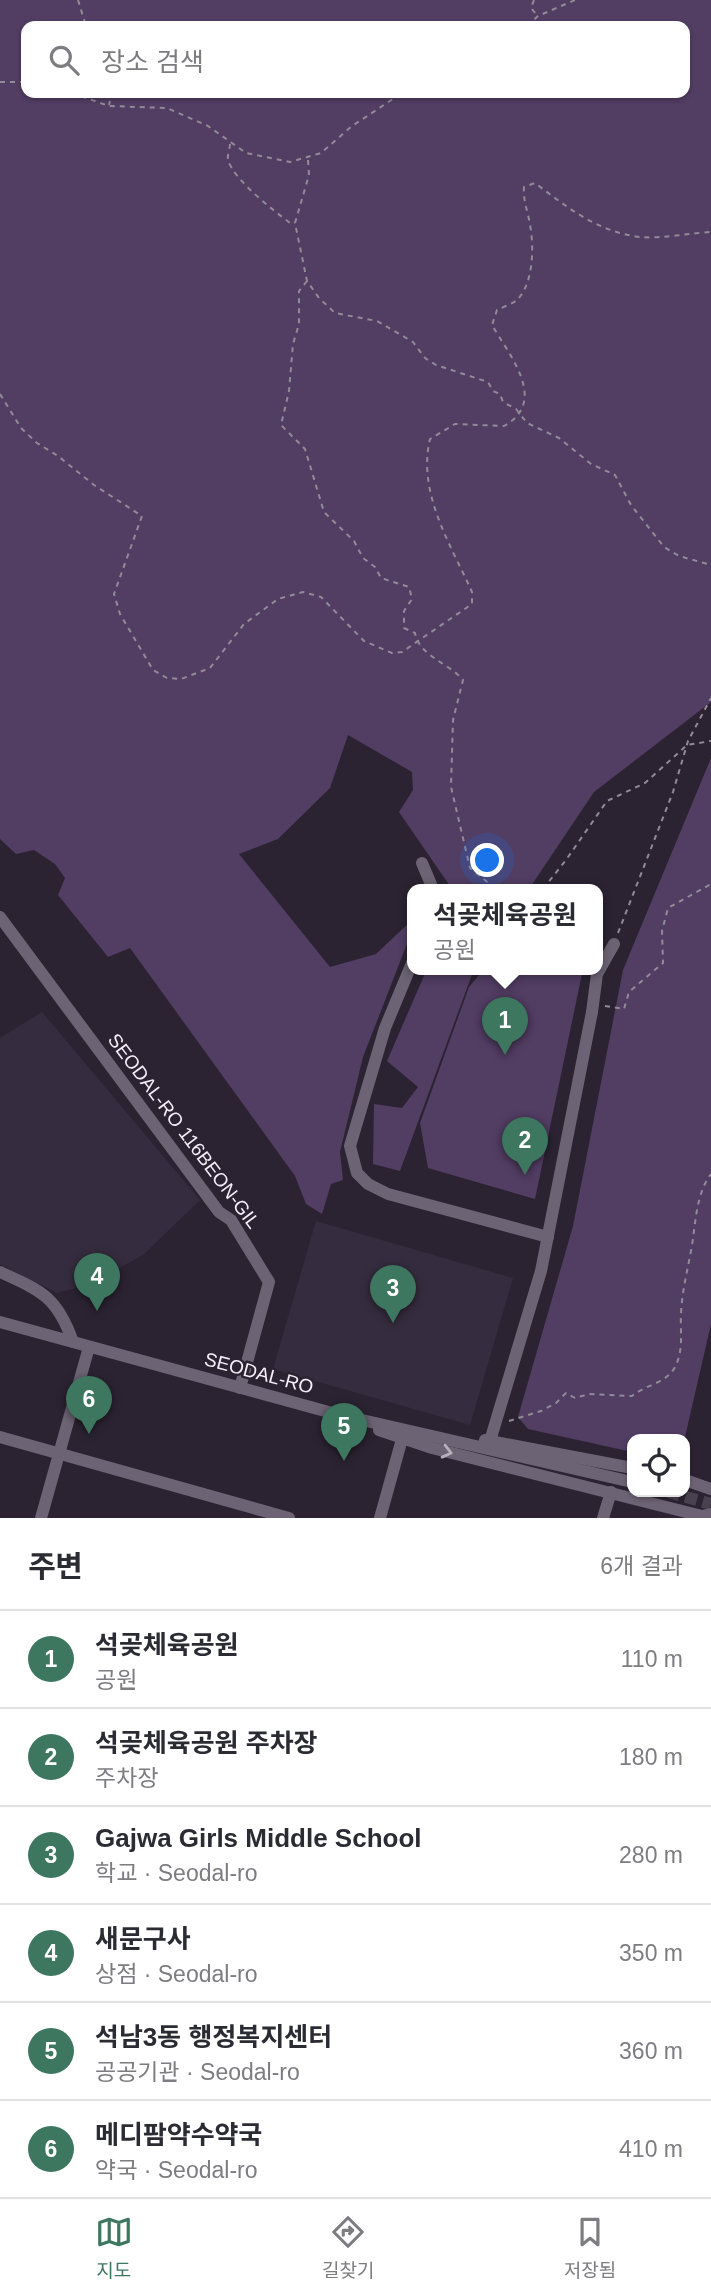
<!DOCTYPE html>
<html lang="ko">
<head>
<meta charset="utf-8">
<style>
  :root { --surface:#fff; --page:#f2f2f3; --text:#2b2b33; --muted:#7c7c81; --line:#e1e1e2; --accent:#3d775f }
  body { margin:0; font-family:Arial,"Noto Sans KR",sans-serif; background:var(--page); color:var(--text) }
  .controls { position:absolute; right:21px; bottom:21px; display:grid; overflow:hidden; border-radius:14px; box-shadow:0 2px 5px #0004 }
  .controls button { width:63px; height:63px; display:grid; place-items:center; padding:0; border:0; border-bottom:2px solid var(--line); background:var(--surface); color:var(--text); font:35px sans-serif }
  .you { position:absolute; left:488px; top:861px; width:24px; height:24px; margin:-18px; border:5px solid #fff; border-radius:50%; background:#1a73e8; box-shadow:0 0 0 10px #1a73e833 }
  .badge { display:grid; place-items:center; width:46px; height:46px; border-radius:50%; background:var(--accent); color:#fff; font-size:23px; font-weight:700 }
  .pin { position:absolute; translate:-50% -58px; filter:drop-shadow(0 2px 4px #0008) }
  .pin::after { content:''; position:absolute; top:37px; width:24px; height:21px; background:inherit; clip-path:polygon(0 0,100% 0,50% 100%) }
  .popup { position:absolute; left:407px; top:884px; width:196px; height:91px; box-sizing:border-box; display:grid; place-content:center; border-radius:14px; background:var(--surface); filter:drop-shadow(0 2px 5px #0005); font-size:23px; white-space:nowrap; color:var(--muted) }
  .popup b { font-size:26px; color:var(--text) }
  .popup::after { content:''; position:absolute; left:50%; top:100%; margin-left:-14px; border:14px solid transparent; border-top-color:var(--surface) }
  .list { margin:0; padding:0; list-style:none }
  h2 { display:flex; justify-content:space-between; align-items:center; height:91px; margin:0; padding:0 28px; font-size:30px }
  h2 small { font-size:23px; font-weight:400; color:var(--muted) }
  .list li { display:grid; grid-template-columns:46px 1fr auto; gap:21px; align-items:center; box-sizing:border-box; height:98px; padding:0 28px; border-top:2px solid var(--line) }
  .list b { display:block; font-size:26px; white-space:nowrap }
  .list p { margin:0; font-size:23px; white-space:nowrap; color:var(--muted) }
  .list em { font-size:23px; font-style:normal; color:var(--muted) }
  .icon { flex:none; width:38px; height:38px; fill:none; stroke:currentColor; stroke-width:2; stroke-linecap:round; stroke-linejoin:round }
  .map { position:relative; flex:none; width:711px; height:1518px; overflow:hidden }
  .search { position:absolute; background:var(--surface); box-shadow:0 2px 5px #0004; left:21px; right:21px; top:21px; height:77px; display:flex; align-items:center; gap:18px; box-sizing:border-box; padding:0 24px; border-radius:14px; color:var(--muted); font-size:26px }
  .sheet { height:679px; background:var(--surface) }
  nav { display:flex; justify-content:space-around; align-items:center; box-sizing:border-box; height:98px; border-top:2px solid var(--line); background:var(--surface); font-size:19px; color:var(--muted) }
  nav a { display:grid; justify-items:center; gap:4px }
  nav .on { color:var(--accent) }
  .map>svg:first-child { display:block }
  .built { fill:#362c3f }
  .green { fill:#523d63; fill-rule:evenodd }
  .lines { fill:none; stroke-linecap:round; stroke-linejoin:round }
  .minor-tunnel { stroke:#494150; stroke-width:12; stroke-dasharray:12 6; stroke-linecap:butt }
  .path { stroke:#928b97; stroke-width:2; stroke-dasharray:5 5; stroke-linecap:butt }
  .minor { stroke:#6c6374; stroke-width:12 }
  .oneway { stroke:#b6afbc }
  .labels { text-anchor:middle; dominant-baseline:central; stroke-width:5; stroke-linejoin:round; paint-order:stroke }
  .street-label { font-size:19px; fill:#f3eef7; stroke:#2b2332 }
</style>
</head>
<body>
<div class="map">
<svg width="711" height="1518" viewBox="0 0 711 1518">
  <rect width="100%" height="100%" fill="#2b2332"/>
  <g class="built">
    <path d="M42,1012l158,188 -57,55 -55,30 -31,8 -57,-29v-226z"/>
    <path d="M316,1221l197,57 -43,147 -197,-56z"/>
  </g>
  <g class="green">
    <path d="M0,0h711v702l-117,90 -65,97h-77l-53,-77 14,-22 -1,-18 -64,-37 -18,53 -52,51 -39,15 91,113 46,-13 36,-34v11l-49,126 -23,95 3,28 -12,4 -9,30 -16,-10 -11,-28 -165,-228 -22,9 -50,-62 7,-17 -10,-14 -21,-14 -18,4 -16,-15zM685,26v67h-659v-67z"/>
    <path d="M711,758v566l-26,113 -53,2v13l-104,-23 -10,-12 55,-191 50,-256z"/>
    <path d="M427,969h47l-74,202 -27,-7 1,-60 28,4 16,-21 -31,-26z"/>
    <path d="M484,969h99l-48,230 -107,-31 -8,-45 49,-136z"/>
  </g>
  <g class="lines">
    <path class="minor-tunnel" d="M668,1492l43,12"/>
    <g class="path">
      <path d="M78,0l8,26"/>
      <path d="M534,0l-3,8 5,6"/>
      <path d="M527,26l11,-10 37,-16"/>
      <path d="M0,82h26"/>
      <path d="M72,93l37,13 58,2 41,18 38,27 44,9 31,-9 31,-27 50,-33"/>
      <path d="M107,93l4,3 -2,9"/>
      <path d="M230,144c0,4 -3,12 -2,16 6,20 45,50 62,63h5"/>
      <path d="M308,160l1,15 -14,48 12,58 12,17 16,15 42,8 36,21 12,16 11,7 52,17 5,9 7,3 3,8 13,7 11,14 32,15 32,26 24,11 16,30 33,42 15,9 32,9"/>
      <path d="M307,281l-8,10v33l-6,20 -4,47 -8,34 24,24 19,63 30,29 9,17 12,9 6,11 28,9 3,12 -8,12v17l11,5c4,23 34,30 48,47l-10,40 -2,67 19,81 26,21"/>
      <path d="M0,394l21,34 16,15 21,13 36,29 48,31 -28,78 6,20 33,56 14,8 14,1 29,-11 34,-44 34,-25 25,-7 18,5 43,44 28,12 10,-1 70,-48v-12c-21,-47 -55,-99 -42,-153l25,-15 49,2c45,-25 5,-71 -12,-101l5,-15c6,-3 15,-6 20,-10 17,-17 17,-54 13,-75 -2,-14 -7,-23 -6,-38l11,-4c33,25 63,49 105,54 22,2 49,-4 71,-5"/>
      <path d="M543,889l23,-29 41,-59 38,-18 42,-38 24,-4"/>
      <path d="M618,933l55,-141 15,-51 23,-43"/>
      <path d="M605,1006l19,3 5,-17 34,-29 -1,-32 6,-23 43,-24"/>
      <path d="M509,1421l32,-10 15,-8 10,-10 9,5 14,-4 43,2c13,-11 35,-13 43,-29 9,-17 5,-35 6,-53 1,-24 7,-45 11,-69 4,-24 4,-51 19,-71"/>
    </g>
    <g class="minor">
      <path d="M422,863l11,26"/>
      <path d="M0,917l219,295 12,8 38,62 -29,106"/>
      <path d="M412,963l-27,65 -35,118 7,27 11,11 20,10 160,43"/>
      <path d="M0,1272c42,19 57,25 73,70"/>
      <path d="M0,1322l336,92 296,68"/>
      <path d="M379,1430l53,18 270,68 9,-2"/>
      <path d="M0,1437l289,81"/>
      <path d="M485,1440l147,28"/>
      <path d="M490,1441l51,-170 51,-259 5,-38 17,-30"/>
      <path d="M685,1480l26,9"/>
      <path d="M41,1518l48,-171"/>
      <path d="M380,1518l22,-79"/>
      <path d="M603,1518l8,-26"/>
    </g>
  </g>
  <defs><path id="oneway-chevron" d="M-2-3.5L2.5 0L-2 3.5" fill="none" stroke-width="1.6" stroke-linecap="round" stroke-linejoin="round" transform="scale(1.75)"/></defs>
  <use class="oneway" href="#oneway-chevron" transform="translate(447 1452) rotate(14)"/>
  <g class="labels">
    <g class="street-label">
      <text transform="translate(184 1131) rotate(53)">SEODAL-RO 116BEON-GIL</text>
      <text transform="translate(259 1373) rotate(15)">SEODAL-RO</text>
    </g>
  </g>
</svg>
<div class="controls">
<button><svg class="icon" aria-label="locate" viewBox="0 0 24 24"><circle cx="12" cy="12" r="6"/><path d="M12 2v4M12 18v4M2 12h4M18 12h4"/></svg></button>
</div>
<div class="you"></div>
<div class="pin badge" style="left:505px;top:1055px">1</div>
<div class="popup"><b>석곶체육공원</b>공원</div>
<div class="pin badge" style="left:525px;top:1175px">2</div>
<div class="pin badge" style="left:393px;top:1323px">3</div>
<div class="pin badge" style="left:97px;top:1311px">4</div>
<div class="pin badge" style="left:344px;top:1461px">5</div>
<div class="pin badge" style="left:89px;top:1434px">6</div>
<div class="search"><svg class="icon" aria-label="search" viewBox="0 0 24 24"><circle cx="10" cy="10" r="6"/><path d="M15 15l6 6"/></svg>장소 검색</div>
</div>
<section class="sheet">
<h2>주변<small>6개 결과</small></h2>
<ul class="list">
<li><span class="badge">1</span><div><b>석곶체육공원</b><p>공원</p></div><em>110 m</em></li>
<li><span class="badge">2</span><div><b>석곶체육공원 주차장</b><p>주차장</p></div><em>180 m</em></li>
<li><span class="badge">3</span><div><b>Gajwa Girls Middle School</b><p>학교 · Seodal-ro</p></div><em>280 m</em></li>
<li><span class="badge">4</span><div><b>새문구사</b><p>상점 · Seodal-ro</p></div><em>350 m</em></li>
<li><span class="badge">5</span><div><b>석남3동 행정복지센터</b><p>공공기관 · Seodal-ro</p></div><em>360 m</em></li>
<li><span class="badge">6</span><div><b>메디팜약수약국</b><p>약국 · Seodal-ro</p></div><em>410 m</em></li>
</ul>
</section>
<nav>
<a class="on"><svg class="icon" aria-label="map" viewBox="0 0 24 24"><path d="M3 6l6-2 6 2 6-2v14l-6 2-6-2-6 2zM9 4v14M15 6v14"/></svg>지도</a>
<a><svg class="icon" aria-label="directions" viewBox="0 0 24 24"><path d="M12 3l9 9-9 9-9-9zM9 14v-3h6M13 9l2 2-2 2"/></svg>길찾기</a>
<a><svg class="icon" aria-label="saved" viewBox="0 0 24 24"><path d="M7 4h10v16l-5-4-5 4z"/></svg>저장됨</a>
</nav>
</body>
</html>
